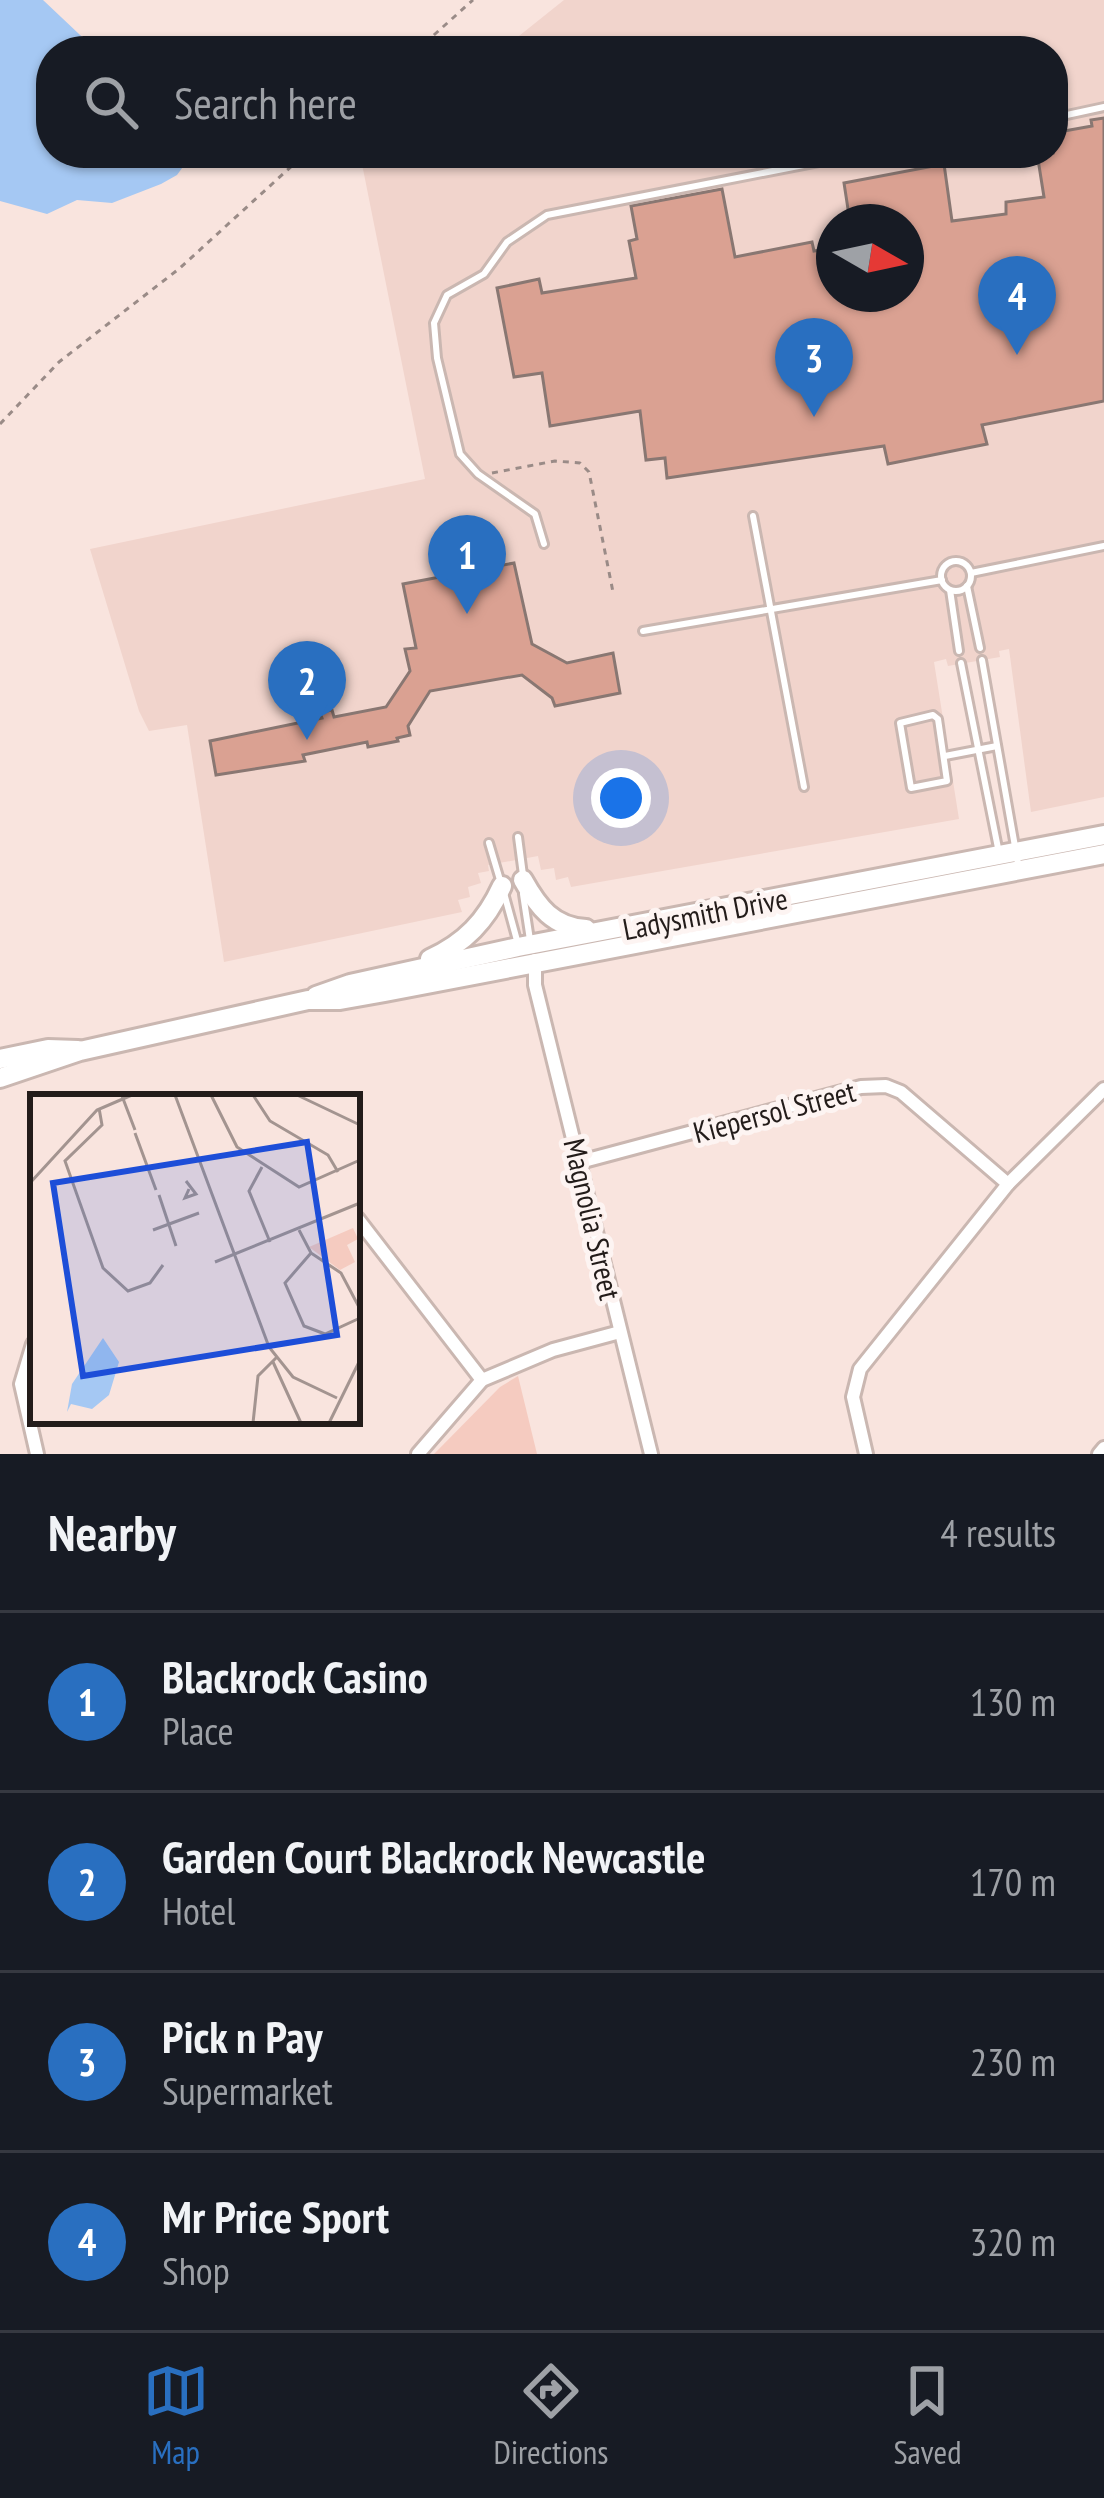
<!DOCTYPE html>
<html lang="en">
<head>
<meta charset="utf-8">
<style>
  :root { --surface:#171b24; --page:#242831; --text:#f1f3f6; --muted:#9ea1a6; --line:#363941; --accent:#296fc0 }
  body { margin:0; font-family:"PT Sans Narrow",sans-serif; background:var(--page); color:var(--text) }
  .compass { position:absolute; left:816px; top:204px; width:108px; height:108px; border-radius:50%; background:var(--surface); box-shadow:0 3px 9px #0004; rotate:99deg }
  .you { position:absolute; left:621px; top:798px; width:42px; height:42px; margin:-30px; border:9px solid #fff; border-radius:50%; background:#1a73e8; box-shadow:0 0 0 18px #1a73e833 }
  .badge { display:grid; place-items:center; width:78px; height:78px; border-radius:50%; background:var(--accent); color:#fff; font-size:39px; font-weight:700 }
  .pin { position:absolute; translate:-50% -99px; filter:drop-shadow(0 3px 6px #0008) }
  .pin::after { content:''; position:absolute; top:63px; width:42px; height:36px; background:inherit; clip-path:polygon(0 0,100% 0,50% 100%) }
  .list { margin:0; padding:0; list-style:none }
  h2 { display:flex; justify-content:space-between; align-items:center; height:156px; margin:0; padding:0 48px; font-size:51px }
  h2 small { font-size:39px; font-weight:400; color:var(--muted) }
  .list li { display:grid; grid-template-columns:78px 1fr auto; gap:36px; align-items:center; box-sizing:border-box; height:180px; padding:0 48px; border-top:3px solid var(--line) }
  .list b { display:block; font-size:45px; white-space:nowrap }
  .list p { margin:0; font-size:39px; white-space:nowrap; color:var(--muted) }
  .list em { font-size:39px; font-style:normal; color:var(--muted) }
  .icon { flex:none; width:66px; height:66px; fill:none; stroke:currentColor; stroke-width:2; stroke-linecap:round; stroke-linejoin:round }
  .map { position:relative; flex:none; width:1104px; height:1454px; overflow:hidden }
  .search { position:absolute; background:var(--surface); box-shadow:0 3px 9px #0004; left:36px; right:36px; top:36px; height:132px; display:flex; align-items:center; gap:30px; box-sizing:border-box; padding:0 42px; border-radius:48px; color:var(--muted); font-size:45px }
  .sheet { height:876px; background:var(--surface) }
  nav { display:flex; justify-content:space-around; align-items:center; box-sizing:border-box; height:168px; border-top:3px solid var(--line); background:var(--surface); font-size:33px; color:var(--muted) }
  nav a { display:grid; justify-items:center; gap:6px }
  nav .on { color:var(--accent) }
  .map>svg:first-child { display:block }
  .built { fill:#f1d4cc; fill-rule:evenodd }
  .green { fill:#f5cbc0 }
  .water { fill:#a5c8f3 }
  .building { fill:#daa192; stroke:#897772; stroke-width:3 }
  .lines { fill:none; stroke-linecap:round; stroke-linejoin:round }
  .lane-casing { stroke:#cab7b1; stroke-width:12 }
  .street-casing { stroke:#cab7b1; stroke-width:18 }
  .secondary-casing { stroke:#cab7b1; stroke-width:24 }
  .path { stroke:#9a8b87; stroke-width:3; stroke-dasharray:6 6; stroke-linecap:butt }
  .lane { stroke:#fff; stroke-width:6 }
  .street { stroke:#fff; stroke-width:12 }
  .secondary { stroke:#fff; stroke-width:18 }
  .labels { text-anchor:middle; dominant-baseline:central; stroke-width:10; stroke-linejoin:round; paint-order:stroke }
  .street-label { font-size:30px; fill:#231c1a; stroke:#fdf4f2 }
  .inset-road { fill:none; stroke:#a39490; stroke-width:3 }
  .view { fill:#1d4ed8; fill-opacity:0.15; stroke:#1d4ed8; stroke-width:6 }
  .inset-edge { fill:none; stroke:#231c1a; stroke-width:6 }
</style>
</head>
<body>
<div class="map">
<svg width="1104" height="1454" viewBox="0 0 1104 1454">
  <rect width="100%" height="100%" fill="#f9e4de"/>
  <path class="built" d="M564,0h540v797l-73,15 -22,-163 -10,2 1,6 -52,9 -2,-7 -12,3 25,157 -388,68 -3,-10 -12,3 -2,-12 -13,2 -3,-14 -50,9 1,6 -11,2 3,10 -13,4 2,10 -12,3 4,12 -238,50 -37,-237 -38,6 -10,-20 -49,-162 335,-70 -63,-315 14,-11h677v-102h-553zM834,222h72v72h-72z"/>
  <path class="green" d="M518,1376l19,78h-103l66,-67z"/>
  <path class="water" d="M0,0h43l54,51h-46v102h142l-16,22 -16,9 -49,19 -35,-3 -30,14 -47,-13z"/>
  <g class="building">
    <path d="M1104,118v283l-122,24 5,19 -99,20 -4,-18 -217,32 -2,-20 -19,2 -6,-49 -90,15 -8,-53 -28,4 -17,-89 42,-9 3,14 94,-15 -7,-37 8,-2 -6,-33 91,-17 13,68 77,-15 2,9 20,-3v46h72v-72h-56l-6,-39 100,-19 8,57 54,-7v-12l38,-5 -7,-44h16v-20l39,-7 -1,-6z"/>
    <path d="M514,563l18,81 35,19 46,-10 7,40 -65,13 -3,-8 -30,-23 -92,16 -22,35 2,9 -13,3 1,3 -30,6 -1,-5 -64,13 2,6 -89,14 -6,-34 112,-23 -2,-6 12,-2 2,7 52,-10 24,-36 -5,-22 11,-1 -13,-64z"/>
  </g>
  <g class="lines">
    <g class="lane-casing">
      <g id="lane">
        <path d="M1053,118l51,-11"/>
        <path d="M753,516l51,271"/>
        <path d="M544,544l-9,-30 -57,-40 -18,-20 -23,-96 -3,-35 13,-28 37,-21 23,-32 40,-27 318,-62"/>
        <circle cx="956" cy="576" r="15"/>
        <path d="M971,573l133,-27"/>
        <path d="M967,586l13,62"/>
        <path d="M950,590l9,61"/>
        <path d="M643,631l299,-51"/>
        <path d="M982,660l37,209"/>
        <path d="M961,663l38,190"/>
        <path d="M933,715l5,4 9,62 -36,7 -11,-65z"/>
        <path d="M945,756l52,-10"/>
        <path d="M518,837l5,38"/>
        <path d="M489,843l11,37"/>
        <path d="M504,893l14,51"/>
        <path d="M523,894l7,46"/>
      </g>
    </g>
    <g class="street-casing">
      <g id="street">
        <path d="M535,960v25l116,469"/>
        <path d="M580,1162l281,-75 25,-1 15,6 107,92"/>
        <path d="M357,1218l125,162"/>
        <path d="M33,1344l-12,40 16,70"/>
        <path d="M418,1454l64,-74 71,-30 67,-18"/>
        <path d="M866,1454l-13,-57 7,-28 148,-185 96,-95"/>
        <path d="M1099,1454l5,-6"/>
      </g>
    </g>
    <g class="secondary-casing">
      <g id="secondary">
        <path d="M523,880c15,27 30,47 63,49"/>
        <path d="M430,959c35,-16 56,-38 72,-73"/>
        <path d="M316,996l34,-12 168,-37 586,-112"/>
        <path d="M0,1059l48,-10 30,1"/>
        <path d="M0,1078l80,-27 228,-51h32l45,-8 719,-138"/>
      </g>
    </g>
    <g class="path">
      <path d="M416,51l57,-51"/>
      <path d="M0,424l59,-62 121,-94 126,-115"/>
      <path d="M492,473l63,-12 25,2 9,9 24,120"/>
    </g>
    <use href="#lane" class="lane"/>
    <use href="#street" class="street"/>
    <use href="#secondary" class="secondary"/>
  </g>
  <g class="labels">
    <g class="street-label">
      <text transform="translate(705 913) rotate(-11)">Ladysmith Drive</text>
      <text transform="translate(774 1111) rotate(-15)">Kiepersol Street</text>
      <text transform="translate(593 1219) rotate(77)">Magnolia Street</text>
    </g>
  </g>
  <g transform="translate(30 1094)">
    <rect width="330" height="330" fill="#f9e4de"/>
    <path d="M323,134l5,11 -11,6 8,17 -15,8 -31,-23z" fill="#f5cbc0"/>
    <path d="M73,244l16,24 -10,33 -17,14 -21,-5 -4,8 5,-28z" fill="#a5c8f3"/>
    <path class="inset-road" d="M145,1l94,252 24,30 44,21M181,1l26,52 62,40 61,-27M223,1l17,26 58,34 10,17M267,1l63,30M92,2l13,34M69,14l3,17 -37,36 38,107 25,23 22,-8 13,-18M105,39l21,57M232,73l-13,24 21,51M156,87l10,13 -11,4 4,-9M0,89l67,-73 35,-15M129,101l17,51M123,136l46,-17M269,136l12,23 30,20 19,36M281,159l-26,30 19,43 21,8 35,-16M185,168l145,-59M243,268l28,61M223,329l5,-47 19,-19M299,329l31,-63"/>
    <path class="view" d="M277,48l30,193 -254,41 -30,-193z"/>
    <rect width="330" height="330" class="inset-edge"/>
  </g>
</svg>
<svg class="compass" viewBox="-18 -18 36 36"><path d="M0-13l5 13h-10z" fill="#e53935"/><path d="M0 13l5-13h-10z" fill="#9ea1a6"/></svg>
<div class="you"></div>
<div class="pin badge" style="left:467px;top:614px">1</div>
<div class="pin badge" style="left:307px;top:740px">2</div>
<div class="pin badge" style="left:814px;top:417px">3</div>
<div class="pin badge" style="left:1017px;top:355px">4</div>
<div class="search"><svg class="icon" aria-label="search" viewBox="0 0 24 24"><circle cx="10" cy="10" r="6"/><path d="M15 15l6 6"/></svg>Search here</div>
</div>
<section class="sheet">
<h2>Nearby<small>4 results</small></h2>
<ul class="list">
<li><span class="badge">1</span><div><b>Blackrock Casino</b><p>Place</p></div><em>130 m</em></li>
<li><span class="badge">2</span><div><b>Garden Court Blackrock Newcastle</b><p>Hotel</p></div><em>170 m</em></li>
<li><span class="badge">3</span><div><b>Pick n Pay</b><p>Supermarket</p></div><em>230 m</em></li>
<li><span class="badge">4</span><div><b>Mr Price Sport</b><p>Shop</p></div><em>320 m</em></li>
</ul>
</section>
<nav>
<a class="on"><svg class="icon" aria-label="map" viewBox="0 0 24 24"><path d="M3 6l6-2 6 2 6-2v14l-6 2-6-2-6 2zM9 4v14M15 6v14"/></svg>Map</a>
<a><svg class="icon" aria-label="directions" viewBox="0 0 24 24"><path d="M12 3l9 9-9 9-9-9zM9 14v-3h6M13 9l2 2-2 2"/></svg>Directions</a>
<a><svg class="icon" aria-label="saved" viewBox="0 0 24 24"><path d="M7 4h10v16l-5-4-5 4z"/></svg>Saved</a>
</nav>
</body>
</html>
